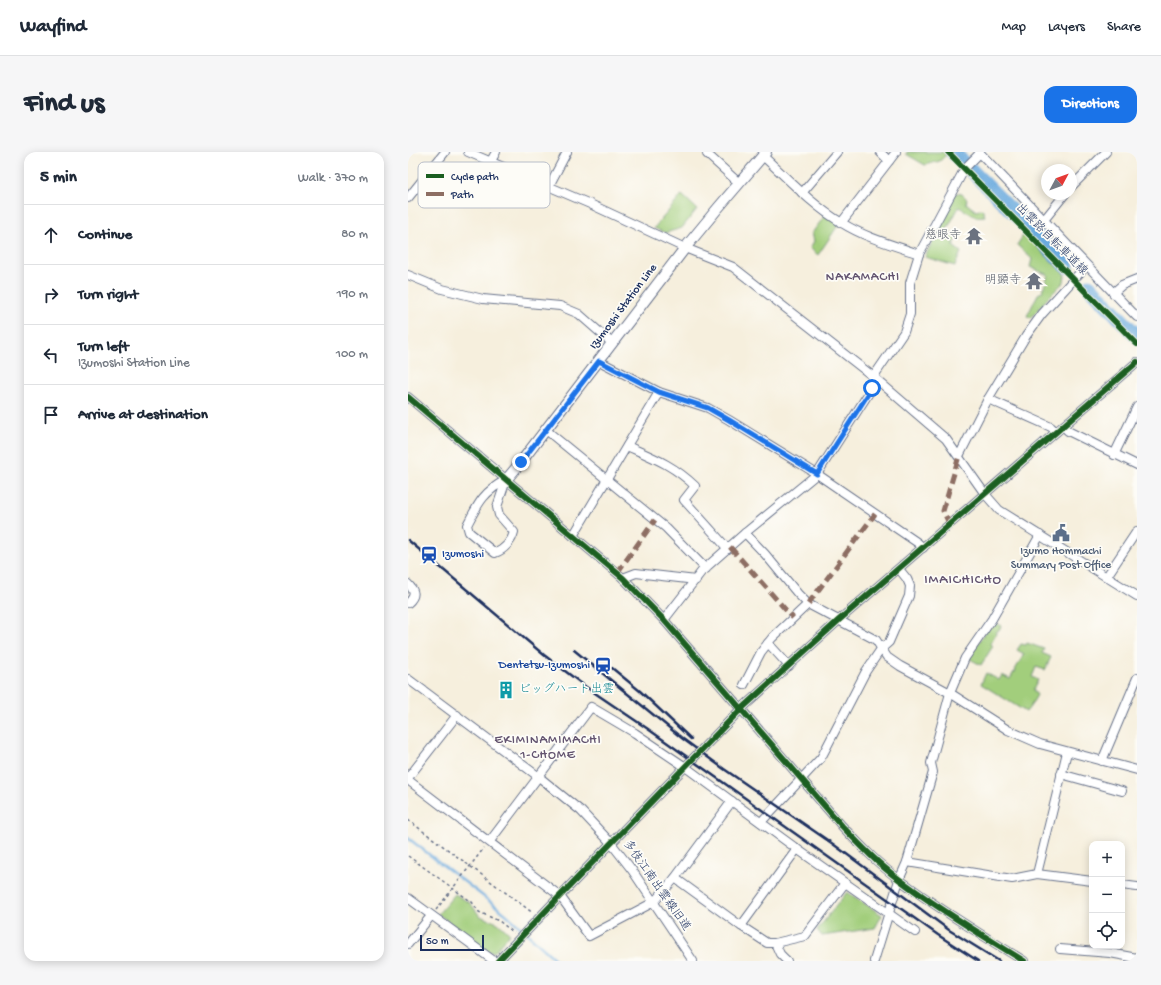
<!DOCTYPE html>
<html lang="en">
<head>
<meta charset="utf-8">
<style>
  :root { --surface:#fff; --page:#f6f6f7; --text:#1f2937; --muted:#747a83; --line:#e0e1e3; --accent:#1a73e8 }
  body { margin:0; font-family:"Gochi Hand","Klee One",sans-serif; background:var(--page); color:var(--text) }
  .controls { position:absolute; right:12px; bottom:12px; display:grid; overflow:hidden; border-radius:8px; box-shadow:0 2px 10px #0003 }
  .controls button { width:36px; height:36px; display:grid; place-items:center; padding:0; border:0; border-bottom:1px solid var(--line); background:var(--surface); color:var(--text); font:20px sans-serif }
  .compass { position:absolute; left:633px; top:12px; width:36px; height:36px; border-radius:50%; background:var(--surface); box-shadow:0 2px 10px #0003; rotate:49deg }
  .scale { position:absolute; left:12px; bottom:10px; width:64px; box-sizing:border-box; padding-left:4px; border:2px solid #1b2f5e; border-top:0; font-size:11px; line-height:14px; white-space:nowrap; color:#1b2f5e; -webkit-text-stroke:3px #fdfcf7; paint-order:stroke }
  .stop { position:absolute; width:12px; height:12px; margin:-9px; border:3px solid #1a73e8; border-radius:50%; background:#fff }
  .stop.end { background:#1a73e8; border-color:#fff; box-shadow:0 1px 4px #0008 }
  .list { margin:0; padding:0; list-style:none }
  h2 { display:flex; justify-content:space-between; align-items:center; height:52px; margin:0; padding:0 16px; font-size:17px }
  h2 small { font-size:13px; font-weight:400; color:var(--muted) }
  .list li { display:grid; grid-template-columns:26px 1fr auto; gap:12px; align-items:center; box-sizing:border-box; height:60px; padding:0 16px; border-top:1px solid var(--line) }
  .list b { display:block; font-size:15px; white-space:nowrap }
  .list p { margin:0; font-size:13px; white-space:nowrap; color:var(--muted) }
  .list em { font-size:13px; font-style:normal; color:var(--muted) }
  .icon { flex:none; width:22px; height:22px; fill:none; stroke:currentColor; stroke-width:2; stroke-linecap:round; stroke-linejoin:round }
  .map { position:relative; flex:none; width:729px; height:809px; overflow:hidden; border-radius:12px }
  header { display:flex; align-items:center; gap:24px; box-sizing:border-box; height:56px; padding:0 20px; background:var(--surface); border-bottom:1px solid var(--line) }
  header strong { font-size:19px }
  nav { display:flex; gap:22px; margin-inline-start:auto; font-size:14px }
  .intro { display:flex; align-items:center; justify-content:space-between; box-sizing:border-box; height:96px; padding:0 24px }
  h1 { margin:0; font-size:28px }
  .button { padding:10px 18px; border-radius:12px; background:var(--accent); color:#fff; font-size:14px; font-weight:700 }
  main { display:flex; gap:24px; padding:0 24px }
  aside { flex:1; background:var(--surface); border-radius:12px; box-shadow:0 2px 10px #0003 }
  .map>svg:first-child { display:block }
  .green { fill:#a2ce7b; stroke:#5e7e6c }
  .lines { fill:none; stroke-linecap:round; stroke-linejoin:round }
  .stream { stroke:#6baade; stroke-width:2.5 }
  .river { stroke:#6baade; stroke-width:15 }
  .minor-casing { stroke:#68728a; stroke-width:10 }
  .major-casing { stroke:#68728a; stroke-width:12 }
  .path { stroke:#68728a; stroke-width:1.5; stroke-dasharray:3 3; stroke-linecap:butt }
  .minor { stroke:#fff; stroke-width:8 }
  .major { stroke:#fff; stroke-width:10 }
  .rail { stroke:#1b2f5e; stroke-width:2.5 }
  .quiet { stroke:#8d6e63; stroke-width:5; stroke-dasharray:10 5; stroke-linecap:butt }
  .cycleway-casing { stroke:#fdfcf7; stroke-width:8 }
  .cycleway { stroke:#1b5e20; stroke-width:6 }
  .route { stroke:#1a73e8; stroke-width:5 }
  .labels { text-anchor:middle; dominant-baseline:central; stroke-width:3.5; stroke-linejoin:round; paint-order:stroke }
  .worship-label { font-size:12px; fill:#5b616d; stroke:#fdfcf7; text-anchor:end }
  .street-label { font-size:12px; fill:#1b2f5e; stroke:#fdfcf7 }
  .service-label { font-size:12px; fill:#4e5e75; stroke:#fdfcf7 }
  .transit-label { font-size:12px; fill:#164399; stroke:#fdfcf7; text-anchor:start }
  .culture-label { font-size:12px; fill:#0d838f; stroke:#fdfcf7; text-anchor:start }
  .neighbourhood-label { font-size:13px; letter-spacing:1px; fill:#635470; stroke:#fdfcf7 }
  .quarter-label { font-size:14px; letter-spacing:1px; fill:#635470; stroke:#fdfcf7 }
  .key { fill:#fdfcf7; stroke:#b9bec9; stroke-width:1 }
  .key-label { font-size:11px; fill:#1b2f5e }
</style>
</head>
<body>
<header>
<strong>Wayfind</strong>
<nav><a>Map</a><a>Layers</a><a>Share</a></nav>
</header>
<div class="intro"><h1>Find us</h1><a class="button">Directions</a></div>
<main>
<aside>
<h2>5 min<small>Walk · 370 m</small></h2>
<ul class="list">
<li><svg class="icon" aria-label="ahead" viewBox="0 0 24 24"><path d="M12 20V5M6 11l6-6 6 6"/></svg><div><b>Continue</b></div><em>80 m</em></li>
<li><svg class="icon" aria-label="right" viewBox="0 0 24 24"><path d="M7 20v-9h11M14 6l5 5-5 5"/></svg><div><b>Turn right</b></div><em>190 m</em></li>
<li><svg class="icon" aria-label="left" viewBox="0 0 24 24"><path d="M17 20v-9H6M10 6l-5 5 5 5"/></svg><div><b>Turn left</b><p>Izumoshi Station Line</p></div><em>100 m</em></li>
<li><svg class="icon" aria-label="arrive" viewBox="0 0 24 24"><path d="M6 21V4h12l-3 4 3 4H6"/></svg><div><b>Arrive at destination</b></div></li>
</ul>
</aside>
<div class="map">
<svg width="729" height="809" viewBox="0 0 729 809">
  <rect width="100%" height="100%" fill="#fdfcf7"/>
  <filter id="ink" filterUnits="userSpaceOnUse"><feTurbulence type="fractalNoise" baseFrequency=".025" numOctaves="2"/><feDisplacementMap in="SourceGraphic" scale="8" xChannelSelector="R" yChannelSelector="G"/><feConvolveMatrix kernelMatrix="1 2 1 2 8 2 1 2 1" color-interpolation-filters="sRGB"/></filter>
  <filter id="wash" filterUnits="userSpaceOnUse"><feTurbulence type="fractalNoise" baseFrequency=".012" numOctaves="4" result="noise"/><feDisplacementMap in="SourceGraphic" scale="16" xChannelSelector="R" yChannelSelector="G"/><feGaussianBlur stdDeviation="0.9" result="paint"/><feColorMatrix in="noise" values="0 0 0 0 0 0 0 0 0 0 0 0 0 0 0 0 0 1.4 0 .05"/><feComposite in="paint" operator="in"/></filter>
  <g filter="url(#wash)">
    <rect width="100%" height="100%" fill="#f6efdd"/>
    <g class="green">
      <path d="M499,0h36l3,3 -6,6 -15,4 -19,-11z"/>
      <path d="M547,41l7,1 5,5 -1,4 10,8 6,-2 3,7 -9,1 -17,-10 -13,24 11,6 -4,9 8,6 -6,14 -30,-9z"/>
      <path d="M274,43l15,14 -15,19 -17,5 -11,-5z"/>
      <path d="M418,62l13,10 -21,31 -8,-7 4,-7 -2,-8z"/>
      <path d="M616,82l41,41 -1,7 -18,18 -15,18 -4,-2 11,-22 4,-2 6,-17 -18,-8 2,-8 -15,-14z"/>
      <path d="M585,469l8,5 -2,4h-1l-8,14 3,2 -12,19 -13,-7z"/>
      <path d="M619,491l17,6 -2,4 9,4 -6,13 -9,-3 -4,10 6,3 -5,10 4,5 -7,12 -4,5 -45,-28 5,-11 13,7 3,-5 8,4 14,-25 -7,-4 4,-6 5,1z"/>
      <path d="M439,740l35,23 -7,13 -53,8 -5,-6z"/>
      <path d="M47,742l15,9 10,13 18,7 12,11 -16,18h-5l-51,-38z"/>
    </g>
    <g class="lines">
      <path class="stream" d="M0,686l98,76 51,47"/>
      <g class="river">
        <path d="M545,0l114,114"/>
        <path d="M681,134l47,49"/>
      </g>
    </g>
  </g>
  <g filter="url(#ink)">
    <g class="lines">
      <g class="minor-casing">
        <g id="minor">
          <path d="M60,0l122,52 95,44 48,19 142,111 71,61 39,55 14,16 138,86"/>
          <path d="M472,0l9,9"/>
          <path d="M571,0c53,55 105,111 158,165"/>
          <path d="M299,2l32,29"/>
          <path d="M355,4c25,23 50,50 79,67 24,15 51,22 77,31"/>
          <path d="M83,9l5,-9"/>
          <path d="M141,34l18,-34"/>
          <path d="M663,35l35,-35"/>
          <path d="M394,41l35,-41"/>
          <path d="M0,46l37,-46"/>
          <path d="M636,68l21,-26"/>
          <path d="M433,71l55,-71"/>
          <path d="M0,123l34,14 41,10 77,7 19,8 33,29"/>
          <path d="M705,141l9,-8 15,-6"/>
          <path d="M191,209l60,31 49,16 21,12 88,54 101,69 5,5"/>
          <path d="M0,245l215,181 41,42 178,206c18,19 37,39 58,54 40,30 82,55 124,81"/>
          <path d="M580,247l63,28 5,5"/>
          <path d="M655,274l5,5 69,34"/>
          <path d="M138,278l120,98 40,41"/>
          <path d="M219,294c27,12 46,19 68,40l-11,14 44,49"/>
          <path d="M706,303l23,-48"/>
          <path d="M551,304l29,-57 38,-63 16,-22 44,-48"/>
          <path d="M98,328l-9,27 2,8 15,17c-2,9 -10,18 -19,21l-26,-21 -2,-7c11,-21 16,-33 39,-45z"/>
          <path d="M337,381l20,21 33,40 10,10 68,36 11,17 13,9 50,27 58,37 32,14 97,26"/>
          <path d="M165,384l86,-144"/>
          <path d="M699,424l30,-45"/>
          <path d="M215,426l13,-5 60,7"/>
          <path d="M0,432c7,7 8,12 0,19"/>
          <path d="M256,468l38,-49 43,-38 72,-59 55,-86 4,-15 28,-41 6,-18v-31l9,-29 46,-86 15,-15"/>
          <path d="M360,491l21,23"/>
          <path d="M0,527l131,98 42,34 30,32 21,27 61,91"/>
          <path d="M336,533l17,-33 11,-14 36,-34"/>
          <path d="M694,609l35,-83"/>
          <path d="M653,622l61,17"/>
          <path d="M0,626l49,-63"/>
          <path d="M0,628l152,116 29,40 65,-34 21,-24 57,-77"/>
          <path d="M353,670l60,-64 45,-87 15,-22 8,-7 20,-46 1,-10 -3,-7 -8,-10"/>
          <path d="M82,689l101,-134 44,26 49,33 113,83 118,83"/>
          <path d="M499,710l105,17 25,-5 55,7"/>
          <path d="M629,722l30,-122"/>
          <path d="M267,726l66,48 26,17h8l30,-7 40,-53"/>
          <path d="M714,733l15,2"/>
          <path d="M0,746l86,63"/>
          <path d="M333,774l56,-77"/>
          <path d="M367,791l5,11 7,7"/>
          <path d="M0,792l23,-28"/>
          <path d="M652,797l50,4 27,5"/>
          <path d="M90,809l62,-65 180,-186 99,-90 298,-258"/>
          <path d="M466,809l25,-81 8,-18 26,-90 -2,-9 19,-70 15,-35 27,-39 48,-84"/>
        </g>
      </g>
      <g class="major-casing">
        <path id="major" d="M98,328l15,-18 164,-214 33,-40 48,-56"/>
      </g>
      <g class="path">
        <path d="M0,668l125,93"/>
        <path d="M0,704l64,46 7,10 20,9 15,12"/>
        <path d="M28,758l48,-62"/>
      </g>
      <use href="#minor" class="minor"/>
      <use href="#major" class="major"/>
      <g class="rail">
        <path d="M0,388l136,115 42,32 62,42 290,206 40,26"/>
        <path d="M166,498l109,89 41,30 109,75 116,86 50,31"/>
        <path d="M204,516l28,23 51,48"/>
      </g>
      <g class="quiet">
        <path d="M542,373l-7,-14 16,-55"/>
        <path d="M322,395l63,71"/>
        <path d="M209,421l38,-53"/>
        <path d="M400,452l67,-90"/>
      </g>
      <g class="cycleway-casing">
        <g id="cycleway">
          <path d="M540,0l189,192"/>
          <path d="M0,245l215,181 41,42 178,206c18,19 37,39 58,54 40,30 82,55 124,81"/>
          <path d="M90,809l62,-65 180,-186 99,-90 298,-258"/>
        </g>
      </g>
      <use href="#cycleway" class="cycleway"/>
    </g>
  </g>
  <g class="lines" filter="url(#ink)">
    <path class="route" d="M113,310l78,-101 60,31 49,16 21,12 88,54 55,-86"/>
  </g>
  <defs>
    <g id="temple-bare" transform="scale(1.38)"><path d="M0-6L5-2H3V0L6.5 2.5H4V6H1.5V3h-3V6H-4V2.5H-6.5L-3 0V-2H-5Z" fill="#6b7280" stroke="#fdfcf7" stroke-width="2.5" paint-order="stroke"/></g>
    <g id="civic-bare" transform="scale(1.38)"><path d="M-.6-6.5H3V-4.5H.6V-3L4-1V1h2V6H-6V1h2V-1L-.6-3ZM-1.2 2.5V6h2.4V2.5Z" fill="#5c6f8a" stroke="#fdfcf7" stroke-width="2.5" paint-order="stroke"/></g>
    <g id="station-bare" transform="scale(1.38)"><path d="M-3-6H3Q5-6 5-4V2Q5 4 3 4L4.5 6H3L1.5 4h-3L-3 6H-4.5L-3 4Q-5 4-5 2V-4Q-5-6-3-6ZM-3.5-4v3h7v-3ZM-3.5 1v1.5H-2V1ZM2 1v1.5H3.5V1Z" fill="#1a4fb4" stroke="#fdfcf7" stroke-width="2.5" paint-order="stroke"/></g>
    <g id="building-bare" transform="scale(1.38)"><path d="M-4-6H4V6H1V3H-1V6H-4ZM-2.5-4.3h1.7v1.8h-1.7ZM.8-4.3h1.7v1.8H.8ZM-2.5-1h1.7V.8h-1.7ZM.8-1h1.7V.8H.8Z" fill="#0f9aa8" stroke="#fdfcf7" stroke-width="2.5" paint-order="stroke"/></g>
  </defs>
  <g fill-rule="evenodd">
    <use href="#temple-bare" x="566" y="84"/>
    <use href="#temple-bare" x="626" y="129"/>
    <use href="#civic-bare" x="653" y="381"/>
    <use href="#station-bare" x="21" y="403"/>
    <use href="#station-bare" x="195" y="514"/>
    <use href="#building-bare" x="98" y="538"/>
  </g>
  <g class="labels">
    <g class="worship-label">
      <text x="553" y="84">慈眼寺</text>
      <text x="613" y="129">明顕寺</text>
    </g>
    <g class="street-label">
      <text transform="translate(643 88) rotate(45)">出雲路自転車道線</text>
      <text transform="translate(216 155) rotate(-53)">Izumoshi Station Line</text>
      <text transform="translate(248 734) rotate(55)">多伎江南出雲線旧道</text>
    </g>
    <g class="service-label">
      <text x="653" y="400">Izumo Hommachi<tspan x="653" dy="14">Summary Post Office</tspan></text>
    </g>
    <g class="transit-label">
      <text x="34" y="403">Izumoshi</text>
      <text x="182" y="514" text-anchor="end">Dentetsu-Izumoshi</text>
    </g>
    <g class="culture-label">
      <text x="111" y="538">ビッグハート出雲</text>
    </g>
    <g class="neighbourhood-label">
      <text x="455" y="125">NAKAMACHI</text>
      <text x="140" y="588">EKIMINAMIMACHI<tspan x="140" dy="15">1-CHOME</tspan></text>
    </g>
    <g class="quarter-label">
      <text x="555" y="428">IMAICHICHO</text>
    </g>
  </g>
  <rect x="10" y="10" width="132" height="46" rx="6" class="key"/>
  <rect x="18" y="22" width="18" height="4" fill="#1b5e20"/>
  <rect x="18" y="40" width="18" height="4" fill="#8d6e63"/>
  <g class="key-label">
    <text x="43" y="28">Cycle path</text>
    <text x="43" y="46">Path</text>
  </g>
</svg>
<div class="controls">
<button>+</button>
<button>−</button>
<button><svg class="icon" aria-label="locate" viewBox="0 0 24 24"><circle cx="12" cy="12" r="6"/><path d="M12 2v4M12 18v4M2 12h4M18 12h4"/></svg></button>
</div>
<svg class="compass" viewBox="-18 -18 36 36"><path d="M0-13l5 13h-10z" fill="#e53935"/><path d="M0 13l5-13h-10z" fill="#747a83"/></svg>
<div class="scale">50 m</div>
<div class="stop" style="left:464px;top:236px"></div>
<div class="stop end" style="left:113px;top:310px"></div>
</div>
</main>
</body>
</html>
